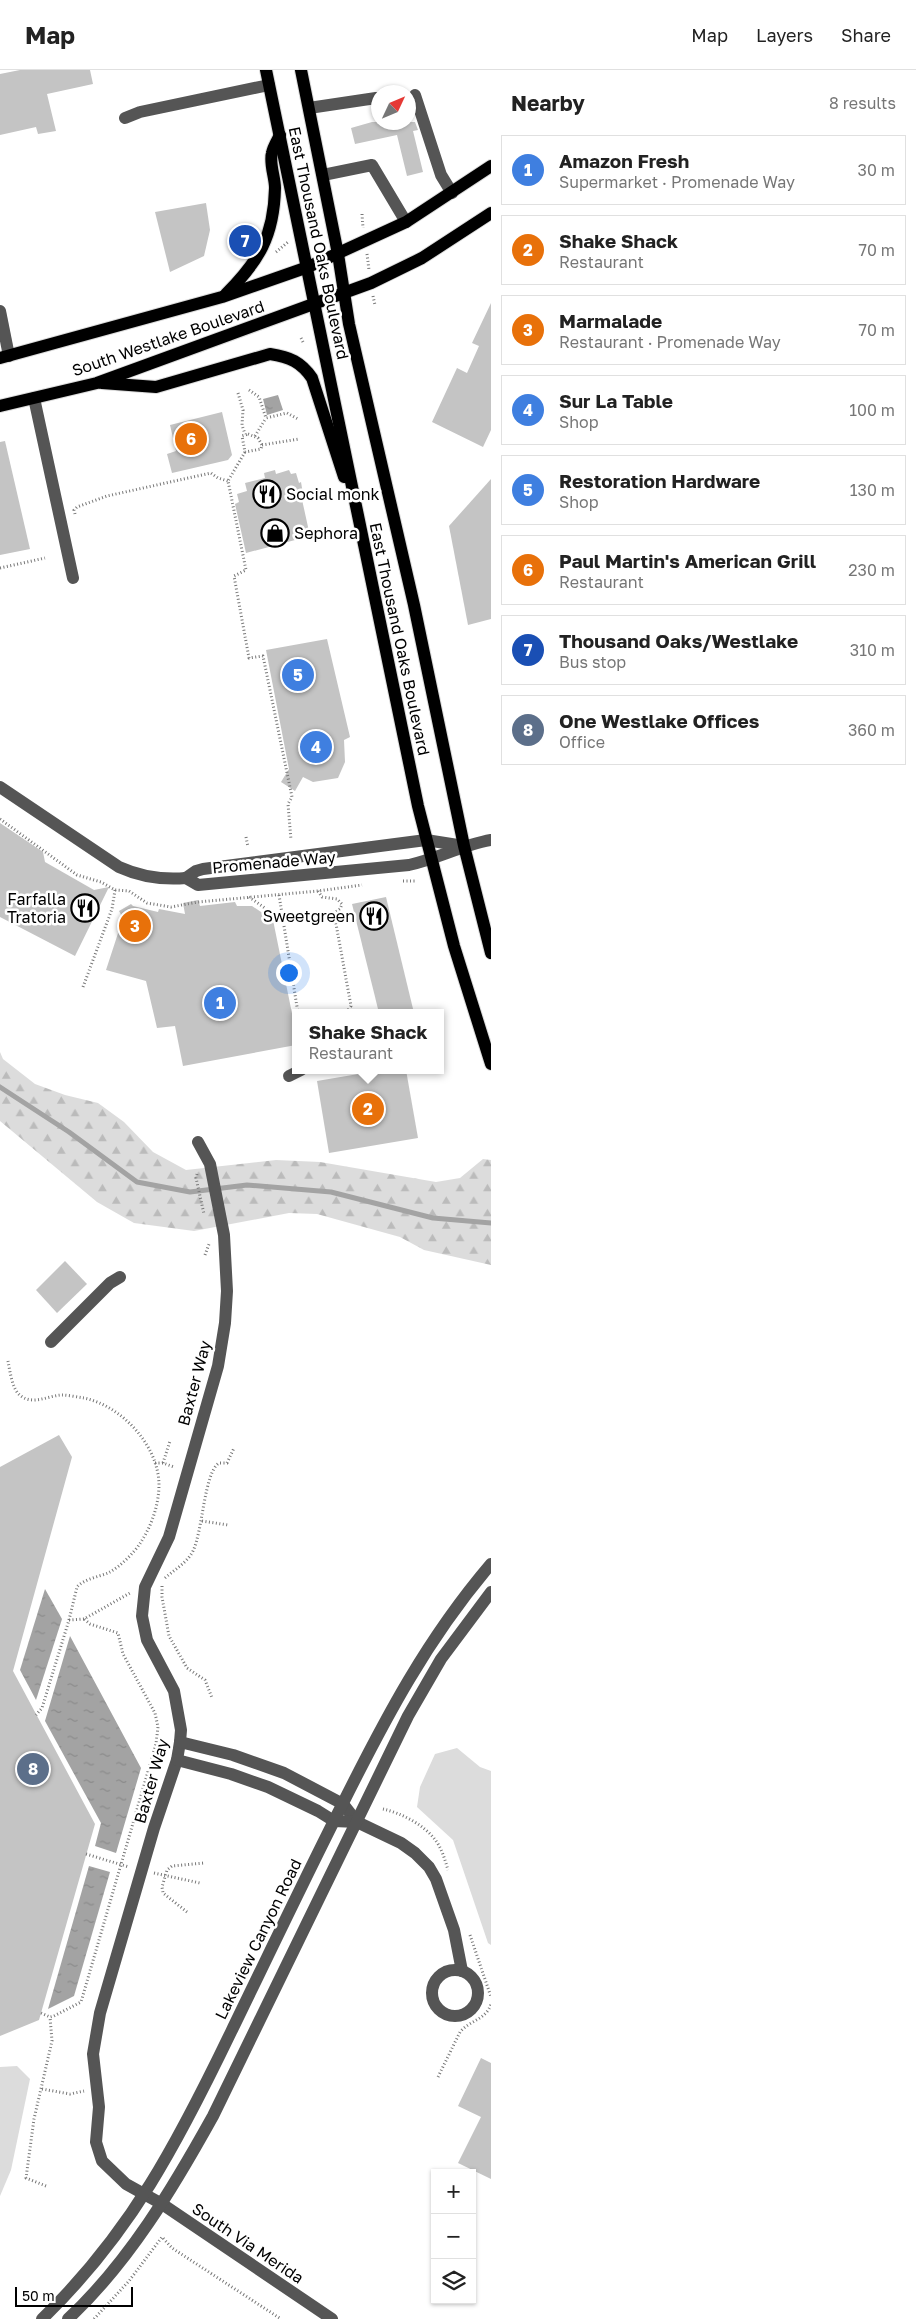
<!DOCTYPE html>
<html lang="en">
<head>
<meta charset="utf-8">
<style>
  :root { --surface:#fff; --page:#f6f6f6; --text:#222; --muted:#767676; --line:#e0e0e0; --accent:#000 }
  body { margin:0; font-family:"Golos Text",sans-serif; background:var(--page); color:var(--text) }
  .controls { position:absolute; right:15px; bottom:15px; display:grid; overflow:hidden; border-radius:0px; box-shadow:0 1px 4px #0004 }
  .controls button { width:45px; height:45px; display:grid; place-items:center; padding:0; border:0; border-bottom:1px solid var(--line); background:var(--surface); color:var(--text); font:25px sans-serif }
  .compass { position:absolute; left:371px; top:15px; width:45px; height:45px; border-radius:50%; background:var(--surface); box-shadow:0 1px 4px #0004; rotate:46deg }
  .scale { position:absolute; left:15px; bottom:12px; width:118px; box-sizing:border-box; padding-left:5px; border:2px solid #000; border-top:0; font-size:14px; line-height:18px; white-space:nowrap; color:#000; -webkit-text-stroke:4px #fff; paint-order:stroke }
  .you { position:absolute; left:288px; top:902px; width:18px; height:18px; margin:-12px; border:4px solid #fff; border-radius:50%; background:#1a73e8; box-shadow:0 0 0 8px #1a73e833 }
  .badge { display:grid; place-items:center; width:32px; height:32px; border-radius:50%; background:var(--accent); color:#fff; font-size:16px; font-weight:700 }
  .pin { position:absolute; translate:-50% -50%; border:2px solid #fff; box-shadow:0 1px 5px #0006 }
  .popup { position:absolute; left:292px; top:939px; width:152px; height:65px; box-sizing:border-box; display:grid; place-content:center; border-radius:0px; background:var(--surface); filter:drop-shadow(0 1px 4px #0005); font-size:16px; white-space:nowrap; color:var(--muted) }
  .popup b { font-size:19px; color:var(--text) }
  .popup::after { content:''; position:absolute; left:50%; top:100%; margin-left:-10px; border:10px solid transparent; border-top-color:var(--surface) }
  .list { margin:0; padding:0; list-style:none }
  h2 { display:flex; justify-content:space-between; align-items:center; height:65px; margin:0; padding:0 20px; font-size:21px }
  h2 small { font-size:16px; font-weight:400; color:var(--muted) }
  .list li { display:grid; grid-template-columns:32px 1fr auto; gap:15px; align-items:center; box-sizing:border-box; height:70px; margin:0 10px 10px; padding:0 10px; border:1px solid var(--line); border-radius:0px }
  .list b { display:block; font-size:19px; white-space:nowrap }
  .list p { margin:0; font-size:16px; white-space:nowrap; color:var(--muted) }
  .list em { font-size:16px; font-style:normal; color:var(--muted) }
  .icon { flex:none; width:28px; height:28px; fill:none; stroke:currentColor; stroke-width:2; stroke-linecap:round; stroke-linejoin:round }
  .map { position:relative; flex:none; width:491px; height:2249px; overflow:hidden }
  header { display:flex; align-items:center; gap:30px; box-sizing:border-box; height:70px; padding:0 25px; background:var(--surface); border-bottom:1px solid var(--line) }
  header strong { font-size:24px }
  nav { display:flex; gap:28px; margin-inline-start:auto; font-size:18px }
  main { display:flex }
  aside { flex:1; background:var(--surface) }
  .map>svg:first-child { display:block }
  .green { fill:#dcdcdc }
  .forest { fill:url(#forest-firs) }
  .water { fill:url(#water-ripples) }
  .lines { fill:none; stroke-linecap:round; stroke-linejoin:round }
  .stream { stroke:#a3a3a3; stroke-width:5 }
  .building { fill:#c4c4c4 }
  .major-casing { stroke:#dbdbdb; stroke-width:14 }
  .path { stroke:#777; stroke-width:3; stroke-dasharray:1 2.5; stroke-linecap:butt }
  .minor { stroke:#555; stroke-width:12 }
  .major { stroke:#000; stroke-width:12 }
  .labels { text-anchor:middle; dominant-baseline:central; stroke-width:5; stroke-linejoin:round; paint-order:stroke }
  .street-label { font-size:16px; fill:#000; stroke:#fff }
  .poi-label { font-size:16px; fill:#000; stroke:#fff; text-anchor:start }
</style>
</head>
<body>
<header>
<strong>Map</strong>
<nav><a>Map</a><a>Layers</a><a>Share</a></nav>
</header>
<main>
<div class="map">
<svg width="491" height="2249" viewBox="0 0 491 2249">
  <defs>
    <pattern id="forest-firs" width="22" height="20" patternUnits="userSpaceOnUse" patternTransform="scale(1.25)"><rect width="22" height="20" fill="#dcdcdc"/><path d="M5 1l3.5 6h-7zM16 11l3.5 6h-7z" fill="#bbb"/></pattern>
    <pattern id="water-ripples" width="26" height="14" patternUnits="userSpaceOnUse" patternTransform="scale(1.25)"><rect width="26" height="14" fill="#a3a3a3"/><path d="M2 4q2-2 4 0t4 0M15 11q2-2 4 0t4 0" fill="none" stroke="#8b8b8b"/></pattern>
  </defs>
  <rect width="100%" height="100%" fill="#fff"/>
  <g class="green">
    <path d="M457,1678l23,19 11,4v174l-3,-2 -35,-103 -36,-33 3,-20 15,-33z"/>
    <path d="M17,1996l13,13 -19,91 -11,26v-129z"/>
  </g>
  <path class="forest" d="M0,982l3,7 32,25 30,11 33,8 26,19 29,30 33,18 90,-10 44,2 116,20 24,-4 23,-19 8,1v105l-67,-15 -24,-13 -83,-23 -28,-1 -95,18 -60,-8 -37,-21 -97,-81z"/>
  <g class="water">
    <path d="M278,325l5,15 -16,5 -4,-16z"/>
    <path d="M45,1519l17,30 -26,81 -16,-30z"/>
    <path d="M70,1566l71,132 -25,85 -21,-7 6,-23 -56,-102z"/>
    <path d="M89,1796l21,6 -36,124 -26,13z"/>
  </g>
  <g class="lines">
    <path class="stream" d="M0,1017l69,45 68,50 53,10 57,-7 84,7 102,26 58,5"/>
  </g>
  <g class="building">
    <path d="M20,0h70l3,14 -46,10 9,37 -18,3 -2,-7 -36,8v-61z"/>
    <path d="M372,52h43l3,8 -5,1 10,41 -16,4 -10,-41 -42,9 -4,-16z"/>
    <path d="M206,133l4,27 -6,26 -34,16 -15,-60z"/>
    <path d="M491,233v127l-8,17 -51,-25 25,-54 10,5 12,-27 -7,-3z"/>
    <path d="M222,342l10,43 -4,5 -56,13 -5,-19 9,-3 -6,-26z"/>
    <path d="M5,371l25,108 -30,6v-113z"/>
    <path d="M275,400l1,4 13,-4 2,4 5,-1 3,10 2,-1 2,12 -2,1 9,41 -64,17 -11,-49 4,-2 -2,-8 10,-3 -2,-8 20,-5 -1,-5z"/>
    <path d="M491,409v140l-23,6 -19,-99z"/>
    <path d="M327,569l23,98 -6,3 1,22 -7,16 -25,4 -10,-5 -8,14 -14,-9 8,-13 -23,-119z"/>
    <path d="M0,753l43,29 2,10 49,28 15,-3 -34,69 -75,-39z"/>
    <path d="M386,827l28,116h-35l-27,-109z"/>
    <path d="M198,830l2,6 35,-4 2,4h15l21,14 23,113v12l-113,21 -8,-40 -18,2 -11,-47 -40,-11 17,-52 -4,-7 12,-7 2,2 25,6 1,-3 26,5 -2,-11z"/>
    <path d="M382,1000h24l12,68 -89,15 -12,-72z"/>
    <path d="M65,1191l22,23 -30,29 -21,-23z"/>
    <path d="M59,1365l13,22 -59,214 82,153 -56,196 -39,16v-569z"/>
    <path d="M481,1988l10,5v116l-33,-16 23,-46 -23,-11z"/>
  </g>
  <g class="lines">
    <g class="major-casing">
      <g id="major">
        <path d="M266,0l152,736 36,140 37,118"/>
        <path d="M301,0l37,184 11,70 65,281 50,241 27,107"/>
        <path d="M226,224c33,-33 48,-58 49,-106 0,-11 -6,-25 -3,-35 1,-6 5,-12 8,-18"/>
        <path d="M0,288l222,-61 86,-30 98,-45 85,-56"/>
        <path d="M102,313l54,4 114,-33c20,3 31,8 42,24l32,99"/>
        <path d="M0,336l97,-23 274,-100 51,-25 69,-45"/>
      </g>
    </g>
    <g class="path">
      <path d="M362,144l1,14"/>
      <path d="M276,182l12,-10"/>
      <path d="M367,184l2,16"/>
      <path d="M373,226l2,9"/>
      <path d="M301,268l3,6"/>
      <path d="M249,320l10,7 7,21 21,-5 11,6"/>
      <path d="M238,323l5,17 -1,15 3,9"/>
      <path d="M248,364l10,4 4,7 -1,4 -16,3 -3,-16z"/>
      <path d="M255,366l11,-18"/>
      <path d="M262,375l37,-6"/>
      <path d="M245,382l-17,29 18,89 -12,6 15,82 14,-2 29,141 -4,7 3,36"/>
      <path d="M75,444l-1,-4 3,-3 30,-11 104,-23 7,5 10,3"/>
      <path d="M0,498l45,-10"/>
      <path d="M0,749l77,56 24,7 14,8 14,1 18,12 24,4 27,-5 120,-11 44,-6"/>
      <path d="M246,767l2,10"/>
      <path d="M403,811h13"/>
      <path d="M318,821l4,6 15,2 5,5 -2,5 -6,4 17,93 -5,7"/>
      <path d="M279,825l19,118"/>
      <path d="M249,827l33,23"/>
      <path d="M83,917l29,-78 3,-19"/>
      <path d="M197,1104l-1,4 8,36"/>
      <path d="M205,1185l4,-11"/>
      <path d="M8,1291c2,10 4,29 13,35 12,9 27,0 40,-1 7,0 16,2 23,3 38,8 74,47 75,86 0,20 -7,41 -18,58 -7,11 -21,25 -33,31 -10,4 -24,6 -31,14l-8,33 -27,88 -6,7"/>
      <path d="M155,1393h8l11,4"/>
      <path d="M163,1393l7,-22"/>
      <path d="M202,1451l26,4"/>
      <path d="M165,1508c10,-9 22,-15 28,-27 10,-21 11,-78 26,-88h8l7,-15"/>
      <path d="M162,1516v11l7,39 18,32 18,12 7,18"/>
      <path d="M69,1550l15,-1 46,-26"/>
      <path d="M152,1694l5,2"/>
      <path d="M383,1739c18,4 42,16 53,32 6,8 9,19 12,29"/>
      <path d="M86,1784l43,13"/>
      <path d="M154,1803l46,10"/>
      <path d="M187,1842l-24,-19 -1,-6 5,-17 5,-4 32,-3"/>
      <path d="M470,1865l21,62"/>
      <path d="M41,1943l9,4 4,-1 27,-14 75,-258 2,-17 -3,-14 -32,-59 -5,-21 -28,-9 -6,-5"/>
      <path d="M438,2007l22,-45c10,-12 26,-12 31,-28"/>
      <path d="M42,2019l28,5 14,-3"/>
      <path d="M46,2116l-20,-8 8,-59 18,-78 -2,-24"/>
      <path d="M94,2249l35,-38 33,-44 10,11 109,71"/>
    </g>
    <g class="minor">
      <path d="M415,25l26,80 11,18"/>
      <path d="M309,38l67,-10"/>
      <path d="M125,48l15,-6 129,-27"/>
      <path d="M323,105l49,-10 34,57"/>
      <path d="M0,241l9,45"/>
      <path d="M34,328l39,180"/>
      <path d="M0,717l119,80c22,10 44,13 67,11"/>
      <path d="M186,808l12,7 211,-20c28,-6 53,-20 82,-25"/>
      <path d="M186,808l10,-7 7,-2 223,-29 38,6"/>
      <path d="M289,1006l12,-6"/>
      <path d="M198,1072l12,22 14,71 3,56 -2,32 -7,43 -49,171 -24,50 -3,29 5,24 27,51 7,39 -1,12 -3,18 -23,68 -54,185 -7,41 6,53 -3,35 6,19 24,23 36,20 170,115"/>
      <path d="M51,1272l59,-59 10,-6"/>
      <path d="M180,1672l53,13 51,18 59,31 14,18"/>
      <path d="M177,1690l54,14 37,13 50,24 16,10 23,1 44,21 14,10 14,14 7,12 18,51 8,41"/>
      <circle cx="455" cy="1923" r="23"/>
      <path d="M42,2249c89,-86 136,-177 189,-287 37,-76 73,-152 111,-227 44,-88 85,-166 149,-241"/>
      <path d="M68,2249c61,-57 105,-131 145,-203l195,-400 33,-57 50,-67"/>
    </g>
    <use href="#major" class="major"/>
  </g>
  <defs>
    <g id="restaurant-ring" transform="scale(1.4375)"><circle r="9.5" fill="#fff" stroke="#000" stroke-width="1.5"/><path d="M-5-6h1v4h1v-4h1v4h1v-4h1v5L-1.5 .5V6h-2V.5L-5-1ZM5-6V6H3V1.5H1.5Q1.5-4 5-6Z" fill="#000"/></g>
    <g id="shop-ring" transform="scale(1.4375)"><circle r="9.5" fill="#fff" stroke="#000" stroke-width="1.5"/><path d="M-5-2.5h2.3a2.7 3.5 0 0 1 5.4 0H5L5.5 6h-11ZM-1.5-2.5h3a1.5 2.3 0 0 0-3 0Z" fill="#000"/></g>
  </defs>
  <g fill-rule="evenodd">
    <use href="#restaurant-ring" x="267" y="424"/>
    <use href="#shop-ring" x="275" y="463"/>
    <use href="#restaurant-ring" x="85" y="838"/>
    <use href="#restaurant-ring" x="374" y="846"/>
  </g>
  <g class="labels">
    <g class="street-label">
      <text transform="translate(319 173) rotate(78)">East Thousand Oaks Boulevard</text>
      <text transform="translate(168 268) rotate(-19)">South Westlake Boulevard</text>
      <text transform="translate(400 569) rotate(78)">East Thousand Oaks Boulevard</text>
      <text transform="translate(274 792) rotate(-5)">Promenade Way</text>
      <text transform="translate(194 1313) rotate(-75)">Baxter Way</text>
      <text transform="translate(151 1711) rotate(-74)">Baxter Way</text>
      <text transform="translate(258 1869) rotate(-64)">Lakeview Canyon Road</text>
      <text transform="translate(248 2173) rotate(34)">South Via Merida</text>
    </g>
    <g class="poi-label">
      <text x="286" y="424">Social monk</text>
      <text x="294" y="463">Sephora</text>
      <text x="66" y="829" text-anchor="end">Farfalla<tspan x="66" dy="18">Tratoria</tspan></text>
      <text x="355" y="846" text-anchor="end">Sweetgreen</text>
    </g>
  </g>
</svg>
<div class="controls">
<button>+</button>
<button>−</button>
<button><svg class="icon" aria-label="layers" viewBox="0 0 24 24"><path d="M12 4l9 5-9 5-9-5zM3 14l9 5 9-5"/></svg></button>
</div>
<svg class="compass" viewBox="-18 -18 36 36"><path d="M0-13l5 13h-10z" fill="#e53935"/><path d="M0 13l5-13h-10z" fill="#767676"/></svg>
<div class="scale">50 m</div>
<div class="you"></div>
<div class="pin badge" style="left:220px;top:933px;background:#3f7fe0">1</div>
<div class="pin badge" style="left:368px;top:1039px;background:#e8710a">2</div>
<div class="popup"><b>Shake Shack</b>Restaurant</div>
<div class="pin badge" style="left:135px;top:856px;background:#e8710a">3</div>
<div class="pin badge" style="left:316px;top:677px;background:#3f7fe0">4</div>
<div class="pin badge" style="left:298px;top:605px;background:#3f7fe0">5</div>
<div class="pin badge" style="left:191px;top:369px;background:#e8710a">6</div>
<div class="pin badge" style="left:245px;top:171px;background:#1a4fb4">7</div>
<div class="pin badge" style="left:33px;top:1699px;background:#5c6f8a">8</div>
</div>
<aside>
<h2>Nearby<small>8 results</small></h2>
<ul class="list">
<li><span class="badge" style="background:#3f7fe0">1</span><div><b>Amazon Fresh</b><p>Supermarket · Promenade Way</p></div><em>30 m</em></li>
<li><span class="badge" style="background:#e8710a">2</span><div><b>Shake Shack</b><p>Restaurant</p></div><em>70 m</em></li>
<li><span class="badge" style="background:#e8710a">3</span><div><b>Marmalade</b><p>Restaurant · Promenade Way</p></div><em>70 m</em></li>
<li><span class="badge" style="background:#3f7fe0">4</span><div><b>Sur La Table</b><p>Shop</p></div><em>100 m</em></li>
<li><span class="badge" style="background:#3f7fe0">5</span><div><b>Restoration Hardware</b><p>Shop</p></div><em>130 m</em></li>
<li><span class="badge" style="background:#e8710a">6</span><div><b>Paul Martin's American Grill</b><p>Restaurant</p></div><em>230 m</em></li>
<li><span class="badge" style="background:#1a4fb4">7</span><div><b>Thousand Oaks/Westlake</b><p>Bus stop</p></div><em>310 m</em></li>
<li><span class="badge" style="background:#5c6f8a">8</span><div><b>One Westlake Offices</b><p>Office</p></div><em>360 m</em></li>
</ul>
</aside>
</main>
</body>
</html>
